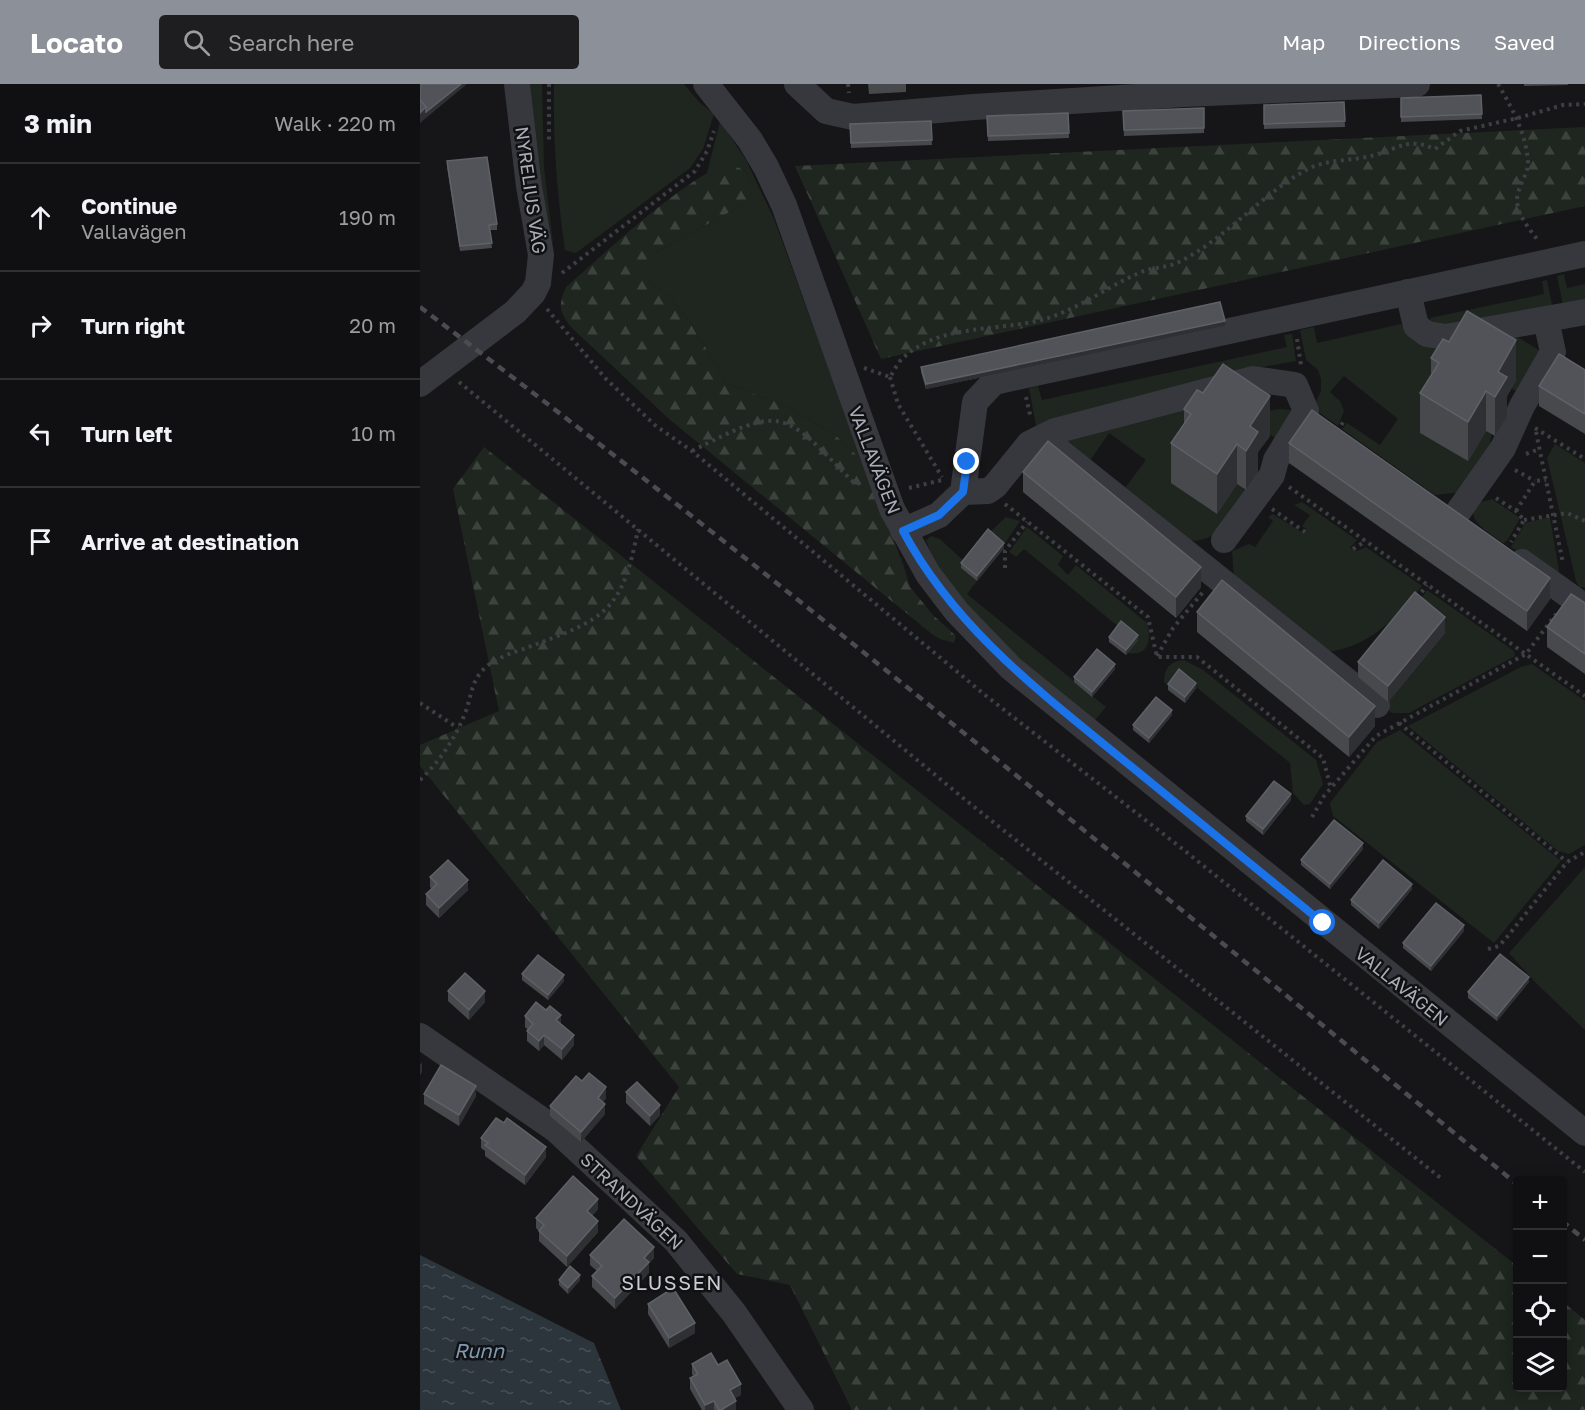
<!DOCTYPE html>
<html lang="en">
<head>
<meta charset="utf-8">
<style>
  :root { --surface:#101012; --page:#1e1e20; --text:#f1f3f6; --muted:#9c9d9f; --line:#303032; --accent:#8c9099 }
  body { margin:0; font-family:"Golos Text",sans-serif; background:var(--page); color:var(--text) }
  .controls { position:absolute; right:18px; bottom:18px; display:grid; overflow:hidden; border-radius:6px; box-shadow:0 3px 15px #0003 }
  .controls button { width:54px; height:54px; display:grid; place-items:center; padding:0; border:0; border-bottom:2px solid var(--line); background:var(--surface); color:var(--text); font:30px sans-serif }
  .stop { position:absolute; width:18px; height:18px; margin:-14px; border:4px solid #1a73e8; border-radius:50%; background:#fff }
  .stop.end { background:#1a73e8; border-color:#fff; box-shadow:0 2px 6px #0008 }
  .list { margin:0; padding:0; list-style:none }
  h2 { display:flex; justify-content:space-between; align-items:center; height:78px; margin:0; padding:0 24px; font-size:26px }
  h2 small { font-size:20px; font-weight:400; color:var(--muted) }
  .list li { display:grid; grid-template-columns:39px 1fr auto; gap:18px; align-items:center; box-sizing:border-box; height:108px; padding:0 24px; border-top:2px solid var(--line) }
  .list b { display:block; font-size:22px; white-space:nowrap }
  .list p { margin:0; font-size:20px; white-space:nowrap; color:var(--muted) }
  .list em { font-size:20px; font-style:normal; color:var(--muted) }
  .icon { flex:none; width:33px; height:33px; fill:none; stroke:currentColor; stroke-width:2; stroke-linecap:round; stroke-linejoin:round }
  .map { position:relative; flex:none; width:1165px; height:1326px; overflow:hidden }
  header { display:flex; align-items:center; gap:36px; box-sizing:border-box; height:84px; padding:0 30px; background:var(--accent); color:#fff }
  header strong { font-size:28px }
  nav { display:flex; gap:33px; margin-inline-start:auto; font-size:21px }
  .search { width:420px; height:54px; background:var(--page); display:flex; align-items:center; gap:15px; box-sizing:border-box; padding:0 21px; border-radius:6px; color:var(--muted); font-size:22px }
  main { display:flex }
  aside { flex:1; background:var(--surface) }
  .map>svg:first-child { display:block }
  .green { fill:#1e261f }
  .forest { fill:url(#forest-firs) }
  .water { fill:url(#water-ripples) }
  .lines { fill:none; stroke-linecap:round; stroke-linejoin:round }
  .path { stroke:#3d3f44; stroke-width:4; stroke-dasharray:3 4.5; stroke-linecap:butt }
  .minor { stroke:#37383d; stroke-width:26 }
  .rail { stroke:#4a4c52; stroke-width:4.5; stroke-dasharray:8 6; stroke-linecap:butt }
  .wall { fill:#47494d }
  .shaded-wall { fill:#2f3033 }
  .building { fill:#525359; stroke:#5f6168; stroke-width:1.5 }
  .route { stroke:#1a73e8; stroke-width:8 }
  .labels { text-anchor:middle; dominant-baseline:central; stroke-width:5; stroke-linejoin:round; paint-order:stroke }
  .street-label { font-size:18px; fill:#a8adb8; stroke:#111113 }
  .neighbourhood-label { font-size:20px; letter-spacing:1.5px; fill:#c9ccd4; stroke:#111113 }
  .water-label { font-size:20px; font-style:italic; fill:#7f9bb3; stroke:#111113 }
</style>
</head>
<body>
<header>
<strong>Locato</strong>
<div class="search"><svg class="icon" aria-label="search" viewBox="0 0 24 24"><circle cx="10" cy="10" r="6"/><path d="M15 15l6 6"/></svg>Search here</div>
<nav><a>Map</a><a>Directions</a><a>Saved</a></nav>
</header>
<main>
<aside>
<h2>3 min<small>Walk · 220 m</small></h2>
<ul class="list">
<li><svg class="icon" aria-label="ahead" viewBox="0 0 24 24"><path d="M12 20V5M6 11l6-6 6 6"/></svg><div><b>Continue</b><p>Vallavägen</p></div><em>190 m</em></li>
<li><svg class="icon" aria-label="right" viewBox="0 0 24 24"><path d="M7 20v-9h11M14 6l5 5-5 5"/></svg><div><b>Turn right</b></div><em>20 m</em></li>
<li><svg class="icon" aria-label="left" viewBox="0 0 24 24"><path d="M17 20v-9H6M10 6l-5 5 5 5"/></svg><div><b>Turn left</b></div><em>10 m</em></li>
<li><svg class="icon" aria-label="arrive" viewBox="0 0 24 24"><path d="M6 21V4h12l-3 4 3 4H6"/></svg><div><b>Arrive at destination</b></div></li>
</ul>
</aside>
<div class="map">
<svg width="1165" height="1326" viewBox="0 0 1165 1326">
  <defs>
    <pattern id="forest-firs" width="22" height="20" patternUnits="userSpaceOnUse" patternTransform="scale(1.5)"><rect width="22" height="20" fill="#1e261f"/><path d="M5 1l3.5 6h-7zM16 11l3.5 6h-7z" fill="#3c433d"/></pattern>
    <pattern id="water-ripples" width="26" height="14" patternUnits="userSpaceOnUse" patternTransform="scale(1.5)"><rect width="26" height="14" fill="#2c353c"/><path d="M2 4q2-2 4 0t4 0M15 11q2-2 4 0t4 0" fill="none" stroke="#485056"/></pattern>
  </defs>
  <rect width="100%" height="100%" fill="#161618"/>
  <g class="green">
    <path d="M110,0h12l2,83 10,85 -12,-67z"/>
    <path d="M134,0h130l15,18 15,12 -11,35 -13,19 -114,85 -11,-3c-8,-55 -12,-110 -11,-166z"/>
    <path d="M300,37l26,39 28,59 88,241 -27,-25 -50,-30 -58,-21 -38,-64 -20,-24 -18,-13 -11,-12 18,-20 90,-49c12,-35 -13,-43 -41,-29z"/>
    <path d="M1144,190l3,14 18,-4v17l-22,5 -6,-30z"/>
    <path d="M1127,196l6,29 -46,13 -75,4 -2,-8 114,-24 -2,-13z"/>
    <path d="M981,240l5,7 108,4 28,17 -21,42 -10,-6 5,-7 -49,80 19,-30 6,3 -2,7 8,5 -36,46 -27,3 -93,-66 5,-6 33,22 18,-26 -54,-43 -14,16 10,9 4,10 -6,15 -25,-18 8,-17v-12l-3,-9 -12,-10 -6,-30 14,-3 3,16z"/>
    <path d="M872,250l4,27 -55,10 -205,55 -7,-38 9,-2 4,14 245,-53 -3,-12z"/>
    <path d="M826,307l19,10 -4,6 7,4 12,-2 12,1 -15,29 -54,-35 -20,29 -6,-3 -13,19 7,4 -20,29 46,32 20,-30 12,9c-18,25 -32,53 -67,47l-60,-48 24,-32 -37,-27 -22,32 -25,-22 2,-4z"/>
    <path d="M1135,360l30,19v125l-6,-1 -3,-6 -29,-123z"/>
    <path d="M1072,415l28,19 -13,23 -4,2c-14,-11 -35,-20 -29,-39z"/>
    <path d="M882,418l55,38 -7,8 7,3 9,-4 56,39c-27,33 -50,59 -94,66l-94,-72 -2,-29 17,-7 6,3 18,-26 -5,-4 5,-3 30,19 3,-4 -4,-3 8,-11 -16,-10z"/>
    <path d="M586,433l14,4 -17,25 -15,-12z"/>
    <path d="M1130,433l11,66 -50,-36 14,-24z"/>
    <path d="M607,443l36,29 -5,9 10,10 8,-10 71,58c5,16 1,34 -19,30l-8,-25 -96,-79 -8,8 -7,-5z"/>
    <path d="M511,452l9,3 25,23 -4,6 16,13 -10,13 139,113 -11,13c-53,-41 -148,-116 -169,-180z"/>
    <path d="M1007,506l87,61 1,5 -106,57h-17l-6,-4 2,-7 57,-69 -30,-25z"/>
    <path d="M764,576l19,10 113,90 7,24 -13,20 -6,1 -11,-12 -3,-30 -110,-89 -11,13 -5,-5c0,-14 6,-21 20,-22z"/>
    <path d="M1112,580l53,37v144l-16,9 -11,-3 -150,-125 113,-59z"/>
    <path d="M980,646l161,131 -67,82 -161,-127 -3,-13 47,-61z"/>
    <path d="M1165,783v163l-51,-49 -25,-28z"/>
  </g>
  <g class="forest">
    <path d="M1165,43v79l-704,153 -86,-193z"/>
    <path d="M303,80c26,3 33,14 25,38l-90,49 -17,20 10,12 18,13 20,24 38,64 58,21 50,30 27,25 41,104 7,23 23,28 23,21 -2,7 -14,-4 -8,-5 -263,-215 -98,-92c-12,-16 -13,-21 -5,-40 46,-40 103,-95 157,-123z"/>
    <path d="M64,363l1033,819 1,122h44l1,-86 22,18v90h-733l-62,-125 -53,-11 -101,-118 43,-69 -259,-321v-21l79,-34 -46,-222z"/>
  </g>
  <path class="water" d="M0,1171l174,88 27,67h-201z"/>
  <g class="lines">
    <g class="path">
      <path d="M129,0v60"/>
      <path d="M428,0l1,9"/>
      <path d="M1078,0c14,24 28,49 30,78 0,12 -7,19 -10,31 -5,18 11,35 21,49"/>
      <path d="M142,189l133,-102 12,-20 7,-20"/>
      <path d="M127,225l59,70 50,47 36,25 293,244 195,152 405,325"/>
      <path d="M877,255l4,26"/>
      <path d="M444,284l26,9c4,-6 8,-15 13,-19 41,-38 102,-24 151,-42 30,-11 57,-31 85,-43 13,-6 28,-5 40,-11 48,-24 82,-68 129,-93 19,-10 46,-8 67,-14 25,-7 33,-18 60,-6l25,-18 58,-13 45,-13 22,-1"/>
      <path d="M470,293l8,27 44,73"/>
      <path d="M39,298l509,420 474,377"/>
      <path d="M606,313l5,22"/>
      <path d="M1115,344l50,31"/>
      <path d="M917,347l7,-10"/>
      <path d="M1116,348l27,131"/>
      <path d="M272,367c91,-46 90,-42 160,30l8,3"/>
      <path d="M1106,370l14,-5"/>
      <path d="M1095,386l20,11"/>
      <path d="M869,403l296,209"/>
      <path d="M489,404l33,-8"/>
      <path d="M1076,414l20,13 8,9 -13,22"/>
      <path d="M585,420l143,113 9,40h40l126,101 8,31"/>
      <path d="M852,425l33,23"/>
      <path d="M1096,427l19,-30 11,-1"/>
      <path d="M1104,436l43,-7 18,8"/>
      <path d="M933,465l13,-8"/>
      <path d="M585,484v-17l22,-29"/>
      <path d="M997,514l10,-13"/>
      <path d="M737,572l16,-28 30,-36"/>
      <path d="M0,619l38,25"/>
      <path d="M979,639l168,139"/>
      <path d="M0,696c21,-20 37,-44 47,-72 4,-13 5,-26 15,-37 10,-12 30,-18 44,-23 78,-29 96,-34 112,-119"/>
      <path d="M892,733l12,-21 52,-60 150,-82 30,-40"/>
      <path d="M1068,865l11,-3 8,-9 60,-75 18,-10"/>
    </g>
    <g class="minor">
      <path d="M286,0l44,56 16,27 18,38 108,304 36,65 29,38 54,56 574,465"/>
      <path d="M377,0l29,27 27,6 121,-10 210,-13 233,-10"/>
      <path d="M988,208l8,34 11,8 19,3 139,-25"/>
      <path d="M0,300l95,-72 18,-19 5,-10 3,-28 -12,-69 -12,-102"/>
      <path d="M639,367l318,254"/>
      <path d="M543,408l25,-1 7,-5 34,-42 26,-13 198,-52 42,6 11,26 -30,49 -4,15 -48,65"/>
      <path d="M1036,431l47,-67 19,-42 31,-54 -7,-32"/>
      <path d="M483,447l36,-16 24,-23 12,-90 19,-20 591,-128"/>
      <path d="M1102,478l63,45"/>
      <path d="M0,952l135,93 121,112 58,72 67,97"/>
    </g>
    <g class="rail">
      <path d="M0,223c375,282 735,582 1098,878"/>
      <path d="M1142,1137l23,19"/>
    </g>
  </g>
  <g class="wall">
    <path d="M448,0h38v8l-37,2z"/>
    <path d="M1104,0h44v1l-44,1z"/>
    <path d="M1061,11l1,24 -81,3v-24z"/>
    <path d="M924,18l1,25 -81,2v-24z"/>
    <path d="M784,24v25l-80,3 -1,-25z"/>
    <path d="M648,29l1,25 -81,3 -1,-25z"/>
    <path d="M511,37l1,24 -81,3 -1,-24z"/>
    <path d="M27,77l50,63v6h-7l2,18 -32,3 -13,-84z"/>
    <path d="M805,242l-299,63 -5,-17v-5z"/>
    <path d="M1011,274l85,22 -9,16v21l-12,19 -9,-5 -18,30 -48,-28v-40l11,-18z"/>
    <path d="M1165,286v64l-46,-28v-20z"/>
    <path d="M764,325l86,27 -12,16v20l-12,18 -9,-6 -20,30 -46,-31v-40l13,-19z"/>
    <path d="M869,359l261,156 -23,32 -238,-168z"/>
    <path d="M603,388l178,115 -25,31 -153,-126z"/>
    <path d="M584,464l-27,33 -16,-13v-5z"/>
    <path d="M1165,519v71l-38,-27v-20z"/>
    <path d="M777,528l178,114 -26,31 -152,-125z"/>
    <path d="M1025,549l-57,69 -30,-25v-15z"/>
    <path d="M689,553l29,3 -12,15 -17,-13z"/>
    <path d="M695,585l-23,28 -18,-15v-5z"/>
    <path d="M748,600l28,4 -11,15 -17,-13z"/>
    <path d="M752,631l-23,28 -16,-13v-5z"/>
    <path d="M871,716l-28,35 -17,-14v-5z"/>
    <path d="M943,765l-33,40 -29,-24v-5z"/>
    <path d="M10,793l38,13 -29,28 -13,-13v-11l6,-5 -2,-2z"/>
    <path d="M992,805l-33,40 -28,-24v-5z"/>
    <path d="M1044,847l-33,40 -28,-23v-5z"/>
    <path d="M102,890l42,7 -16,19 -26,-20z"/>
    <path d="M1109,898l-32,39 -29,-23v-6z"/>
    <path d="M28,907l37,11 -16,18 -21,-19z"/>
    <path d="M105,932l36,8 13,21 -12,15 -18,-15 -5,6 -12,-10v-10l1,-1 -3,-3z"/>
    <path d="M162,997l24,17 -3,4 2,12 -24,28 -31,-26v-10z"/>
    <path d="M206,1008l34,23 -10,11 -24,-23z"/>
    <path d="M4,1010l52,2 -17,30 -35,-22z"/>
    <path d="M61,1054l65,19 -21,28 -40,-29v-5l-4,-3z"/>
    <path d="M178,1125l-6,7 6,16 -31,35 -28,-26v-10l-3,-3v-10z"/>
    <path d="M170,1171l64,3 -5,5v10l-34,36 -23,-22v-11l5,-5 -7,-6z"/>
    <path d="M139,1196h21l-12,14 -9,-9z"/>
    <path d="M228,1220l47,29 -26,15 -21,-34z"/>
    <path d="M272,1280l26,1 23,30 -6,3 1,12h-34l-12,-21v-11l3,-2 -1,-2z"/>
  </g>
  <g class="shaded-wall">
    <path d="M41,0h6l-47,39v-10z"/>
    <path d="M805,237v5l-299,63v-5z"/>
    <path d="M1096,256v40l-9,16v21l-12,19v-39l3,-25z"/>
    <path d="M1066,307v40l-18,30v-39z"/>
    <path d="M850,312v40l-12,16v20l-12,18v-39l4,-25z"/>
    <path d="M817,360v40l-20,30v-40z"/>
    <path d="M584,459v5l-27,33v-5z"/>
    <path d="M781,483v20l-25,31v-21z"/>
    <path d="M1130,494v21l-23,32v-20z"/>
    <path d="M1025,533v16l-57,69v-16z"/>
    <path d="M718,551v5l-12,15v-5z"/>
    <path d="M695,580v5l-23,28v-5z"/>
    <path d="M776,599v5l-11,15v-6z"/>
    <path d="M955,622v20l-26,31v-20z"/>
    <path d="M752,626v5l-23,28v-5z"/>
    <path d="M871,710v6l-28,35v-6z"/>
    <path d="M943,759v6l-33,40v-5z"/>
    <path d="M48,796v10l-29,28v-10z"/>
    <path d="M992,800v5l-33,40v-6z"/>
    <path d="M1044,841v6l-33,40v-5z"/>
    <path d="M144,891v6l-16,19v-5z"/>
    <path d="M1109,893v5l-32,39v-5z"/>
    <path d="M65,907v11l-16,18v-10z"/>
    <path d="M141,931v10l-5,-5z"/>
    <path d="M124,951v10l-5,6v-10z"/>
    <path d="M154,951v10l-12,15v-11z"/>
    <path d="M2,978v10l-2,3v-10z"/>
    <path d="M56,1002v10l-17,30v-11z"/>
    <path d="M186,1003v11l-8,10v-10z"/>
    <path d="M185,1020v10l-24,28v-10z"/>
    <path d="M240,1021v10l-10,11v-10z"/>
    <path d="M126,1063v10l-21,28v-10z"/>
    <path d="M178,1115v10l-11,12v-10z"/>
    <path d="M178,1137v11l-31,35v-11z"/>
    <path d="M234,1163v11l-5,5v10l-34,36v-11l29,-40z"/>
    <path d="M160,1191v5l-12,14v-6z"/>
    <path d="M275,1239v10l-26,15v-10z"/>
    <path d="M321,1300v11l-11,6v-11z"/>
    <path d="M294,1317v9h-9v-5z"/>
    <path d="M316,1317v9h-15z"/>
  </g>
  <g class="building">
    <path d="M0,0h41l-35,28v-5l-6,-7z"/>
    <path d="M1061,11l1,19 -81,3v-19z"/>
    <path d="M0,16l6,7 -6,6z"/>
    <path d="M924,18l1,19 -81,3v-19z"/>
    <path d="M784,24v20l-80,2 -1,-19z"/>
    <path d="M648,29l1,20 -81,3 -1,-20z"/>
    <path d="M511,37l1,19 -81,3 -1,-19z"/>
    <path d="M67,73l10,67 -8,1 3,18 -32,3 -13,-85z"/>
    <path d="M800,218l5,19 -299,63 -5,-17z"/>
    <path d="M1047,227l49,29 -18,32 9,5 -12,20 -9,-6 -18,31 -48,-29 19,-30 -8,-5 12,-19 6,3z"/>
    <path d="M1139,270l26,16v44l-46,-28z"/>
    <path d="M803,280l47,32 -20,30 8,6 -12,19 -9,-7 -20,30 -46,-31 20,-29 -7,-5 13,-19 6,3z"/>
    <path d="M892,326l238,168 -23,33 -238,-168z"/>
    <path d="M628,357l153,126 -25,30 -153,-125z"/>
    <path d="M568,445l16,14 -27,33 -16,-13z"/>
    <path d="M802,496l153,126 -26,31 -152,-125z"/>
    <path d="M995,508l30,25 -57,69 -30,-24z"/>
    <path d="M1151,510l14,9v51l-38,-27z"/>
    <path d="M701,537l17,14 -12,15 -17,-13z"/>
    <path d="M677,565l18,15 -23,28 -18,-15z"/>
    <path d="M759,585l17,14 -11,14 -17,-13z"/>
    <path d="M736,613l16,13 -23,28 -16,-13z"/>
    <path d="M854,697l17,13 -28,35 -17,-13z"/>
    <path d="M914,736l29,23 -33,41 -29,-24z"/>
    <path d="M28,776l20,20 -29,28 -13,-14 11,-10 -7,-7z"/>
    <path d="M963,776l29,24 -33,39 -28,-23z"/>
    <path d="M1016,819l28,22 -33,41 -28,-23z"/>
    <path d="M1080,870l29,23 -32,39 -29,-24z"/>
    <path d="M118,871l26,20 -16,20 -26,-21z"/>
    <path d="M45,889l20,18 -16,19 -21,-19z"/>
    <path d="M116,918l10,8 4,-4 11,9 -5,5 18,15 -12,14 -18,-14 -5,6 -12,-10 6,-7 -8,-8z"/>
    <path d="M21,981l35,21 -17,29 -35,-21z"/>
    <path d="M169,989l17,14 -8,11 7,6 -24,28 -31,-26 26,-30 6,5z"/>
    <path d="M217,998l23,23 -10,11 -24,-24z"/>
    <path d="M76,1034l8,5 3,-5 39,29 -21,28 -40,-30 3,-2 -7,-5z"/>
    <path d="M153,1092l25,23 -11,12 11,10 -31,35 -28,-25 5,-6 -8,-7z"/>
    <path d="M204,1135l30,28 -10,11 5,4 -34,36 -23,-22 10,-10 -12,-11z"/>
    <path d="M150,1182l10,9 -12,13 -9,-8z"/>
    <path d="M253,1204l22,35 -26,15 -21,-34z"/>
    <path d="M291,1269l7,12 9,-5 14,24 -11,6 6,11 -15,9h-2l-5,-9 -9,4 -15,-27 8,-4 -6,-10z"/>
  </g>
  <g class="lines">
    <path class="route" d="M547,378l-4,30 -24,23 -36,16c52,97 136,160 219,228 67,54 133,109 201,164"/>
  </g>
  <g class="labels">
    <g class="street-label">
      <text transform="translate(111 106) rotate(82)">NYRELIUS VÄG</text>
      <text transform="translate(455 376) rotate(69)">VALLAVÄGEN</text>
      <text transform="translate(982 902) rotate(39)">VALLAVÄGEN</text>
      <text transform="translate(212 1117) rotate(43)">STRANDVÄGEN</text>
    </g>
    <g class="neighbourhood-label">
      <text x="252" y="1198">SLUSSEN</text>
    </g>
    <g class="water-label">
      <text x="59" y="1266">Runn</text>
    </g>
  </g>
</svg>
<div class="controls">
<button>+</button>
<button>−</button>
<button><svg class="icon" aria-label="locate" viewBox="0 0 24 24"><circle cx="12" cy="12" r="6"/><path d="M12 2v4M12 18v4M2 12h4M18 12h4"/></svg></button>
<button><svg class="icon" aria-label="layers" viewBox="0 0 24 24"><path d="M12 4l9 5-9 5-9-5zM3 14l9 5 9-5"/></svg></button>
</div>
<div class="stop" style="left:903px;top:839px"></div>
<div class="stop end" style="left:547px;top:378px"></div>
</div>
</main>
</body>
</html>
